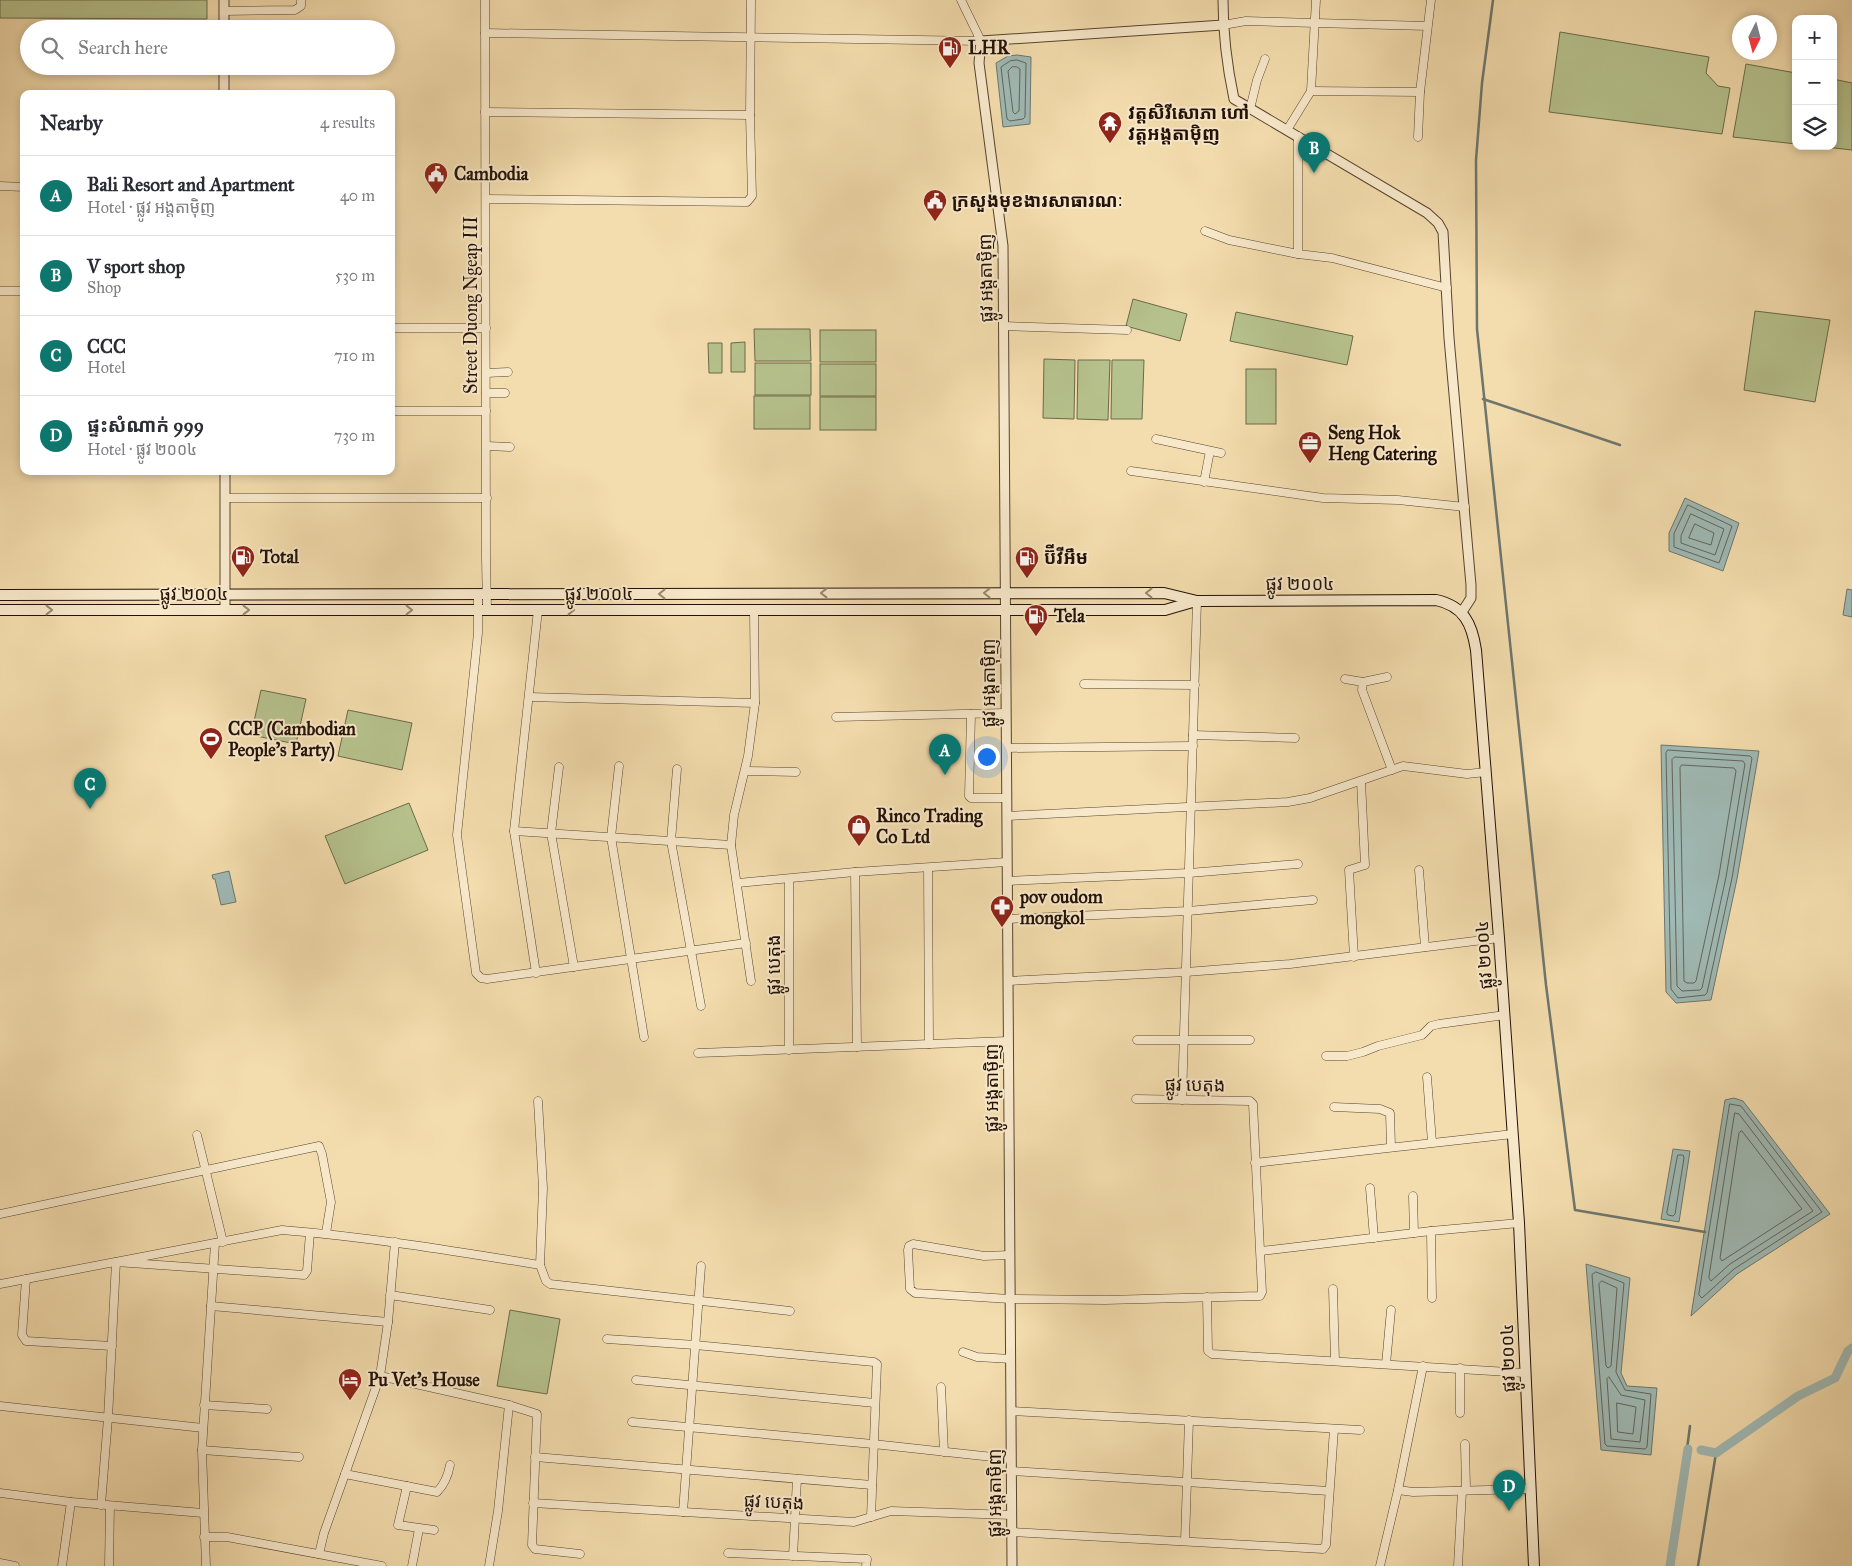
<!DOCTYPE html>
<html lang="en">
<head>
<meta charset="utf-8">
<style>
  :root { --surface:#fff; --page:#f7f7f7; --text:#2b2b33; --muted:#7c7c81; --line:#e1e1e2; --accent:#0f766e }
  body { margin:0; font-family:"IM FELL Great Primer","Noto Sans Khmer",serif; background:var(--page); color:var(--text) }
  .controls { position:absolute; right:15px; top:15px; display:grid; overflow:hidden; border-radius:10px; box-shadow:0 2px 8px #0003 }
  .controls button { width:45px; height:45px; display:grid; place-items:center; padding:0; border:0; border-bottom:1px solid var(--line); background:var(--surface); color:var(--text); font:25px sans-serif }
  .compass { position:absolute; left:1732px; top:15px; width:45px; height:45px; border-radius:50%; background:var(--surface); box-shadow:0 2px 8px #0003; rotate:186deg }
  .you { position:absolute; left:986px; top:756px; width:18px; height:18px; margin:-12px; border:4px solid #fff; border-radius:50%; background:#1a73e8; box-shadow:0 0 0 8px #1a73e833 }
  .badge { display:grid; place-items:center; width:32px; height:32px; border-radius:50%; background:var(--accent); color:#fff; font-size:16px; font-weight:700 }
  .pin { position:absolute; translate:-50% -41px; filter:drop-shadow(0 1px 2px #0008) }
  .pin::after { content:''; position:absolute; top:26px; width:18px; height:15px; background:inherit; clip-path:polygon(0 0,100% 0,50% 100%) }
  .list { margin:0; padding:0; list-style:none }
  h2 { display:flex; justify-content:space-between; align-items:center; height:65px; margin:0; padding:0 20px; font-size:21px }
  h2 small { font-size:16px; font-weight:400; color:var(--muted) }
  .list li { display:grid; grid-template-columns:32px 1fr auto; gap:15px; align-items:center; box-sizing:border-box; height:80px; padding:0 20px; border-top:1px solid var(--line) }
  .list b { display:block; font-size:19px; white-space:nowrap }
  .list p { margin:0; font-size:16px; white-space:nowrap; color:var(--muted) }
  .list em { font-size:16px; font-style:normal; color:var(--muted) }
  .icon { flex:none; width:28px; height:28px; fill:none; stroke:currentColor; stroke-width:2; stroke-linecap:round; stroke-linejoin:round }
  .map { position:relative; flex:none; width:1852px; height:1566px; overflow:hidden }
  .search { position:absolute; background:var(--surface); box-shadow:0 2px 8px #0003; left:20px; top:20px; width:375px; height:55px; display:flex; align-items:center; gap:12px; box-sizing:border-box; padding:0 18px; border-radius:28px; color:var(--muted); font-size:19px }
  .panel { position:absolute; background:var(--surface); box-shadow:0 2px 8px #0003; left:20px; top:90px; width:375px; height:385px; border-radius:10px }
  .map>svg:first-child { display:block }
  .green { fill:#b6c28d; stroke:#6c6a4a }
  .water { fill:#9fb9b4; stroke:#6d766e }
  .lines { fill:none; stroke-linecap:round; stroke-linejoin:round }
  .shore { stroke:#61655d; stroke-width:1 }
  .stream { stroke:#6d766e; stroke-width:2.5 }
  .canal { stroke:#9fb9b4; stroke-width:9 }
  .minor-casing { stroke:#574430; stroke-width:9 }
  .tertiary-casing { stroke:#574430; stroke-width:11 }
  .secondary-casing { stroke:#231106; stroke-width:12 }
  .minor { stroke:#f7e8ca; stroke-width:8 }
  .tertiary { stroke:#f7e8ca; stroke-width:9 }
  .secondary { stroke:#f7e8ca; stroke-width:10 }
  .oneway { stroke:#988772 }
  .labels { text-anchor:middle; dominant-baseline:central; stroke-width:4; stroke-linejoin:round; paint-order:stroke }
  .poi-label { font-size:18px; font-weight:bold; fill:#231106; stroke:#f7e8ca; text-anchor:start }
  .street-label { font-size:18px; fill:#231106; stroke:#f7e8ca }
</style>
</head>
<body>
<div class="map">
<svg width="1852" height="1566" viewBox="0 0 1852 1566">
  <rect width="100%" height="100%" fill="#f3dcad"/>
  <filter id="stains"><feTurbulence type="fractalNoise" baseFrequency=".004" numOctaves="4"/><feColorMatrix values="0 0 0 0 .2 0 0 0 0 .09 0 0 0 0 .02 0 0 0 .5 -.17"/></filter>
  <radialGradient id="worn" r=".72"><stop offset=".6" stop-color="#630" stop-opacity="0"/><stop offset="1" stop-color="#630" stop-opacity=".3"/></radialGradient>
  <g class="green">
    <path d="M0,0h207v19l-207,-1z"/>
    <path d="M1560,32l149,25 -3,16 12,13 12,2 -8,46 -173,-22z"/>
    <path d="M1746,64l50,9v71l-63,-7z"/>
    <path d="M1833,79l19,4v67l-35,-4h16z"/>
    <path d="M1133,299l54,15 -7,27 -54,-15z"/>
    <path d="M1755,311l75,9 -15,82 -71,-12z"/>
    <path d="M1236,312l117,24 -6,29 -117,-24z"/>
    <path d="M754,329h56l1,32h-56z"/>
    <rect x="820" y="330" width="56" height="32"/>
    <path d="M745,342v30h-14v-29z"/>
    <path d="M708,343h14v30h-13z"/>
    <path d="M1044,359l31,1 -1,59 -31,-1z"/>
    <path d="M1078,360h32l-2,60 -31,-1z"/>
    <path d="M1112,360h32l-2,59h-31z"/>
    <rect x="755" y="363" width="56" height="32"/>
    <rect x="820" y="364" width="56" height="32"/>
    <rect x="1246" y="369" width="30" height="55"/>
    <rect x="754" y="396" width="56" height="33"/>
    <rect x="820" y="397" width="56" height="33"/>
    <path d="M261,690l45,9 -10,45 -45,-9z"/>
    <path d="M348,710l64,13 -10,47 -64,-14z"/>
    <path d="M409,803l19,47 -83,34 -20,-48z"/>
    <path d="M510,1310l50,9 -13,75 -50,-8z"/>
  </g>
  <g class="water">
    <path d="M1017,55l14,2 -1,67 -27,3 -7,-64 12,-7z"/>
    <path d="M1685,498l54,25 -16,48 -54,-20v-18z"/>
    <path d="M1847,589l5,1v27l-9,-2z"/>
    <path d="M1661,745l98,6 -22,128 -26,121 -35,3 -10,-11z"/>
    <path d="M229,871l7,31 -15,3 -6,-26h-2l-1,-4z"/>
    <path d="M1734,1098l9,3 87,113 -93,60 -46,42 34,-216z"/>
    <path d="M1673,1149l17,2 -11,71 -18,-3z"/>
    <path d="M1586,1264l44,14 -9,95 6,13 30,2 -6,67 -50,-5z"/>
  </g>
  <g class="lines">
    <g class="shore">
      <path d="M1017,60l9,3 -1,54 -2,2 -13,2 -3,-2 -6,-52 9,-6z"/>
      <path d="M1017,67l3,2 -1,42 -4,3 -2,-2 -5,-41 4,-4z"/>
      <path d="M1688,505l44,21 -13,37 -45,-16v-13z"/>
      <path d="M1691,514l33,15 -9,26 -34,-12v-7z"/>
      <path d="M1695,524l19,9 -3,12 -22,-7z"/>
      <path d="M1668,750l82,6 2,2 -20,120 -25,115 -2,2 -27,3 -7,-9 -5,-236z"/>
      <path d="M1675,757l68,4 2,3 -19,113 -24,111 -2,2 -18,1 -5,-5 -5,-226z"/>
      <path d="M1682,765l52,3 2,3 -17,104 -23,106 -2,2h-7l-3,-2 -4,-213z"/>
      <path d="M1730,1104l11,2 81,106 -88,57 -32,29 -3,-3z"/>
      <path d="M1735,1113l4,1 74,97 -83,53 -19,17 -2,-3z"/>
      <path d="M1742,1131l60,78 -80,52 -2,-3 19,-125z"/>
      <path d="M1678,1155h5l1,3 -9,56 -2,2 -5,-1 -1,-2z"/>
      <path d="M1596,1272l28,11 -8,89 9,18 26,4 -4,53 -2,2 -38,-3 -2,-2 -13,-169z"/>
      <path d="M1602,1281l15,7 -6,78 -3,2 -2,-2 -7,-82z"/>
      <path d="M1609,1377l12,18 24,5 -5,42 -29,-3 -4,-60z"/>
      <path d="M1617,1403l19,4 -3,27 -15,-2z"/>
    </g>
    <g class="stream">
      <path d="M1493,0l-11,83 -6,77 1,169 69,656 29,225 130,22"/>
      <path d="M1483,399l137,46"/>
      <path d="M1687,1449l3,-23"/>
      <path d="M1698,1566l18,-113"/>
    </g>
    <g class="canal">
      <path d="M1701,1450l15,3 82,-57 37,-18 13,-27 4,-3"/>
      <path d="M1670,1566l18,-117"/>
    </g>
    <g class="minor-casing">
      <g id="minor">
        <path d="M485,0l1,557 1,53"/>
        <path d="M224,11l71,-1 6,-4v-6"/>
        <path d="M1223,25l23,-4 181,5"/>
        <path d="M485,33l496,8 -20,-41"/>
        <path d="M1311,91l109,1"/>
        <path d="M1250,109l7,-29 8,-21"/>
        <path d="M485,112l265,3"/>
        <path d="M1287,130l24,-39 5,-91"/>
        <path d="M1298,136v118"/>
        <path d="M1418,137l2,-45 11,-92"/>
        <path d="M0,186l24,1"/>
        <path d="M486,199l261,3 5,-6 -2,-81 1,-115"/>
        <path d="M1205,231l24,9 69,14 34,4 115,30"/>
        <path d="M0,291h24"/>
        <path d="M1003,326l124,4"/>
        <path d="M391,328h95"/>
        <path d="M486,373l22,-1"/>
        <path d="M486,393h19"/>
        <path d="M391,411h95"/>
        <path d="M1156,439l65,14"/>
        <path d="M487,446l23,1"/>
        <path d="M1131,471l192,27 75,2 67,7"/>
        <path d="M1204,482l6,-31"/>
        <path d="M225,498h262"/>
        <path d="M478,594v39l-21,202 19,138 5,5 6,1 259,-36"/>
        <path d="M1387,677l-24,5 -1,8 30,80"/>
        <path d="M1345,679l18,3"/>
        <path d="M1084,684l111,1"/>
        <path d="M529,697l226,6"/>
        <path d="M971,714l-2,82 2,2h35"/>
        <path d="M836,717l169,-4"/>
        <path d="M1193,735l102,3"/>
        <path d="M1006,748l187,-2"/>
        <path d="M619,766l-8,71 33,200"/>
        <path d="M559,767l-8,66 23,134"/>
        <path d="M677,769l-6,72 30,165"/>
        <path d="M745,771l51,1"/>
        <path d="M1007,816l281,-14 22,-4 93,-32 64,8 19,-2"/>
        <path d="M514,831l217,14"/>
        <path d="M928,868l1,176"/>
        <path d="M1419,870l6,77"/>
        <path d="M855,872l2,175"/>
        <path d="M789,879v171"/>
        <path d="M1007,881l182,-8 109,-9"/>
        <path d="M738,883l117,-11 152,-10"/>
        <path d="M1007,919l181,-8 125,-11"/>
        <path d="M1354,957l-5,-87 16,-5 -4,-84"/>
        <path d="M536,973l-22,-142 24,-221"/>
        <path d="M751,981l-20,-136 3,-30 14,-59 7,-53 -1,-93"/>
        <path d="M1008,981l178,-9 104,-8 209,-26"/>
        <path d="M1137,1040h113"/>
        <path d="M698,1053l310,-12"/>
        <path d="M1326,1056h21l16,-4 15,-6 44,-11 9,-9 8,-2 66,-9"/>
        <path d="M1427,1077l5,65"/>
        <path d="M1182,1100l15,-499"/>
        <path d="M538,1101l5,87 -3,77"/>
        <path d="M1334,1107l46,2 10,4 1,34"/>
        <path d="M197,1135l26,107"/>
        <path d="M1255,1163l258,-29"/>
        <path d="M1370,1188l4,50"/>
        <path d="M1413,1196l1,37"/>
        <path d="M0,1214l319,-68 3,8 9,48 -5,31"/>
        <path d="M1431,1231l1,67"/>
        <path d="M1261,1251l170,-20 88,-8"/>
        <path d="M1010,1255l-26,1 -71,-12 -4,2 -1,4 2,39 5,4 95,6 95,1 155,-4 2,-4 -9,-188 -3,-3 -114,-2"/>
        <path d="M26,1279l-4,56 4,6 86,5"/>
        <path d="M0,1284l282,-54c87,7 172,21 258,35l6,16 4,3 240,27"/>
        <path d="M1333,1289l2,72"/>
        <path d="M390,1295l100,15"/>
        <path d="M1207,1297l1,54 4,3 313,19"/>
        <path d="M211,1306l177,16"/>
        <path d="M607,1339l88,6 179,17 3,2 -6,153"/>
        <path d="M963,1352l14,5 34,2"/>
        <path d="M1386,1364l5,-54"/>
        <path d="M1460,1368v45"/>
        <path d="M380,1376l129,29 28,9 -5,131 3,4 45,5"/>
        <path d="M636,1380l239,23"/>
        <path d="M941,1387l3,65"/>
        <path d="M204,1405l63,4"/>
        <path d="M0,1406l203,22"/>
        <path d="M1011,1411l349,19"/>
        <path d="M632,1422l241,22 138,15"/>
        <path d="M1465,1444l1,46"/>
        <path d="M202,1450l97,7"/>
        <path d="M535,1457l337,28"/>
        <path d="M1011,1471l318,20"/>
        <path d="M345,1474l92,18c8,-8 11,-16 13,-27"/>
        <path d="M407,1486l-9,39 36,5"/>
        <path d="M1398,1490l15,2 116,-3"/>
        <path d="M0,1493l71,9 132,11"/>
        <path d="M533,1503l321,19 37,-11 121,4"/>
        <path d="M101,1505l7,-87 8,-156 188,13 3,-4 3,-38"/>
        <path d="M683,1512l18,-246"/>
        <path d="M1012,1532l311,17 3,-4 8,-116"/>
        <path d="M204,1537h23l155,29"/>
        <path d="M1185,1541l4,-121"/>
        <path d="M728,1553l139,6 -1,7"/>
        <path d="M319,1554l5,-21 56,-157 8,-54 7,-80"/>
        <path d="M793,1556l4,-77"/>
        <path d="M0,1563l15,3"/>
        <path d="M62,1566l9,-64"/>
        <path d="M109,1566l1,-60"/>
        <path d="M206,1566l-4,-116 13,-207"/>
        <path d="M412,1566l7,-37"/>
        <path d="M489,1566l9,-55 11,-106"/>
        <path d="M1380,1566l18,-76 25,-124"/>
        <path d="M1458,1566l4,-75"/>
      </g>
    </g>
    <g class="tertiary-casing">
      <g id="tertiary">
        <path d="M224,0v29"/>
        <path d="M1223,0c0,34 4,66 11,99l193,114 11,10 5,9 6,106 22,247v13l-9,14"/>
        <path d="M224,66v28"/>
        <path d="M225,471v139"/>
        <path d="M1012,1566l-9,-1320 -24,-183 2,-22 242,-16"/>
      </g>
    </g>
    <g class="secondary-casing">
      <g id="secondary">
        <path d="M0,595l1164,-2 33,8 239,-1c28,6 36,24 40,50l23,288 20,285 15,343"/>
        <path d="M0,610h1165l31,-9"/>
      </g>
    </g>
    <use href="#minor" class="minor"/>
    <use href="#tertiary" class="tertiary"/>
    <use href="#secondary" class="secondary"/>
  </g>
  <defs><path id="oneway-chevron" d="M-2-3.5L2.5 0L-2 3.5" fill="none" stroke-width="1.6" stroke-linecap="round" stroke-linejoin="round" transform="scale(1.25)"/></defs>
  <g class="oneway">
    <use href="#oneway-chevron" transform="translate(824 593) rotate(180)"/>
    <use href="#oneway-chevron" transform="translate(987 593) rotate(-180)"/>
    <use href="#oneway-chevron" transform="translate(1149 593) rotate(180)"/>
    <use href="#oneway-chevron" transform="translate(662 594) rotate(-180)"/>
    <use href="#oneway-chevron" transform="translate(49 610)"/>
    <use href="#oneway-chevron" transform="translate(246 610)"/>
    <use href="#oneway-chevron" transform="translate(409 610)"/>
    <use href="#oneway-chevron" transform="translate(571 610)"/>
  </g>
  <defs>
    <g id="fuel-pin" transform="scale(1.25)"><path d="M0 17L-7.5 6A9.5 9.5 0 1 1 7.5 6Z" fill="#8f2418" stroke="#f7e8ca"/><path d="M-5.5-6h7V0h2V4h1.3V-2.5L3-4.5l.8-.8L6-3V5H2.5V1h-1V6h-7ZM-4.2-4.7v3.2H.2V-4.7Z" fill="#fff"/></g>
    <g id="temple-pin" transform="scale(1.25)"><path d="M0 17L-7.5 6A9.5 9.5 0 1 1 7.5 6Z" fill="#8f2418" stroke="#f7e8ca"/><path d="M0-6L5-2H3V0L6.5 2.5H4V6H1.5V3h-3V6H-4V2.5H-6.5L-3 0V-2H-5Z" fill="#fff"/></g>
    <g id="civic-pin" transform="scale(1.25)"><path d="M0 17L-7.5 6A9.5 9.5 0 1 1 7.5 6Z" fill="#8f2418" stroke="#f7e8ca"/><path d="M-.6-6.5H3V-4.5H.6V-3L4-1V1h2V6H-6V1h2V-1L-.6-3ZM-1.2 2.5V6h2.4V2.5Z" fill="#fff"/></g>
    <g id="office-pin" transform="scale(1.25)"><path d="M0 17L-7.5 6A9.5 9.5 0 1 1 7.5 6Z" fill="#8f2418" stroke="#f7e8ca"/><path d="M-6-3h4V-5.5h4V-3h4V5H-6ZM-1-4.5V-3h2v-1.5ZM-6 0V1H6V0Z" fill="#fff"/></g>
    <g id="stadium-pin" transform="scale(1.25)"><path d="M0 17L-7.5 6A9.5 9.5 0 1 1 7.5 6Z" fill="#8f2418" stroke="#f7e8ca"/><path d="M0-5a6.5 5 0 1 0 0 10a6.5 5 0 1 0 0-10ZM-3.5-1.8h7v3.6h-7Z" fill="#fff"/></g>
    <g id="shop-pin" transform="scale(1.25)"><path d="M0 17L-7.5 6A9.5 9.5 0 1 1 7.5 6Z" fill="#8f2418" stroke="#f7e8ca"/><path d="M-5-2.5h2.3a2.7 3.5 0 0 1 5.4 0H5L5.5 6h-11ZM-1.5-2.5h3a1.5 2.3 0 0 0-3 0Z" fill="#fff"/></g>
    <g id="pharmacy-pin" transform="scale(1.25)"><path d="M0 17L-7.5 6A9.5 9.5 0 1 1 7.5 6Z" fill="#8f2418" stroke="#f7e8ca"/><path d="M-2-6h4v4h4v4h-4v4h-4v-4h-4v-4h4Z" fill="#fff"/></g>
    <g id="hotel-pin" transform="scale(1.25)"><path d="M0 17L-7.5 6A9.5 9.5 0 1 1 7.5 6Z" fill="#8f2418" stroke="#f7e8ca"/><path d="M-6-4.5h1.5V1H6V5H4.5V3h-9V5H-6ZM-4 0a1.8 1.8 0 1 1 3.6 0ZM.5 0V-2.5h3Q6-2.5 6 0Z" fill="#fff"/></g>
  </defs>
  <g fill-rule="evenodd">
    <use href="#fuel-pin" x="950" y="48"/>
    <use href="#temple-pin" x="1110" y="123"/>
    <use href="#civic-pin" x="436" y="174"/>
    <use href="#civic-pin" x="935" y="201"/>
    <use href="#office-pin" x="1310" y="443"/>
    <use href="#fuel-pin" x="243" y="557"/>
    <use href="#fuel-pin" x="1027" y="558"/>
    <use href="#fuel-pin" x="1036" y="616"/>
    <use href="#stadium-pin" x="211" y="739"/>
    <use href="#shop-pin" x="859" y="826"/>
    <use href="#pharmacy-pin" x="1002" y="907"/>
    <use href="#hotel-pin" x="350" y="1380"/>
  </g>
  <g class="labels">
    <g class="poi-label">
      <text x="968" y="48">LHR</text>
      <text x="1128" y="113">វត្តសិរីសោភា ហៅ<tspan x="1128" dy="21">វត្តអង្តតាម៉ិញ</tspan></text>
      <text x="454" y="174">Cambodia</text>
      <text x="952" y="201">ក្រសួងមុខងារសាធារណៈ</text>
      <text x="1328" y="433">Seng Hok<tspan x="1328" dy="21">Heng Catering</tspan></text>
      <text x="260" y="557">Total</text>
      <text x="1044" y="558">ប៊ីវីអឹម</text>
      <text x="1054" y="616">Tela</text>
      <text x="228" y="729">CCP (Cambodian<tspan x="228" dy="21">People's Party)</tspan></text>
      <text x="876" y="816">Rinco Trading<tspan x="876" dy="21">Co Ltd</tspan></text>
      <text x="1020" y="897">pov oudom<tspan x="1020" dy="21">mongkol</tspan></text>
      <text x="368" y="1380">Pu Vet's House</text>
    </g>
    <g class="street-label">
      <text transform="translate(986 278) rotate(-91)">ផ្លូវ អង្តតាម៉ិញ</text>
      <text transform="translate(471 305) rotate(-90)">Street Duong Ngeap III</text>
      <text x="1300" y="584">ផ្លូវ ២០០៤</text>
      <text x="194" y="594">ផ្លូវ ២០០៤</text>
      <text x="599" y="594">ផ្លូវ ២០០៤</text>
      <text transform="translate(989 683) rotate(-90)">ផ្លូវ អង្តតាម៉ិញ</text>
      <text transform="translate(1484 955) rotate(-94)">ផ្លូវ ២០០៤</text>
      <text transform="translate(774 965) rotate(-90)">ផ្លូវ បេតុង</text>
      <text transform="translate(1195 1085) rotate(1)">ផ្លូវ បេតុង</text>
      <text transform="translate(992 1088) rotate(-90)">ផ្លូវ អង្តតាម៉ិញ</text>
      <text transform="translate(1508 1358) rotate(-92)">ផ្លូវ ២០០៤</text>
      <text transform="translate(995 1493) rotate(-90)">ផ្លូវ អង្តតាម៉ិញ</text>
      <text transform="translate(774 1502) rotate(3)">ផ្លូវ បេតុង</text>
    </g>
  </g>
  <rect width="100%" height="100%" filter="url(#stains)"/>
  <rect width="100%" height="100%" fill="url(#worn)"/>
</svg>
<div class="controls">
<button>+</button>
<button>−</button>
<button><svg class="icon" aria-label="layers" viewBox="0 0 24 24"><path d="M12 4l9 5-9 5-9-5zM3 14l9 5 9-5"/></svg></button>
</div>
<svg class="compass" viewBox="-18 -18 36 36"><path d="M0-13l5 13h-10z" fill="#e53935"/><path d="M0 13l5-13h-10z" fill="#7c7c81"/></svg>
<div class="you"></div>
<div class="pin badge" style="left:945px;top:775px">A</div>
<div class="pin badge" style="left:1314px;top:173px">B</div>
<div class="pin badge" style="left:90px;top:809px">C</div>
<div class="pin badge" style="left:1509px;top:1511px">D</div>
<div class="search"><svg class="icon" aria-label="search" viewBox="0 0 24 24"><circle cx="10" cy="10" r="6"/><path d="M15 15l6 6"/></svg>Search here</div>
<section class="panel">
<h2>Nearby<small>4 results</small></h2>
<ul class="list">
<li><span class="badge">A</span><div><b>Bali Resort and Apartment</b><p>Hotel · ផ្លូវ អង្តតាម៉ិញ</p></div><em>40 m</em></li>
<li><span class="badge">B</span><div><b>V sport shop</b><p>Shop</p></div><em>530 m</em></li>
<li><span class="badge">C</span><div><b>CCC</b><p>Hotel</p></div><em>710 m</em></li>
<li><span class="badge">D</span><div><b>ផ្ទះសំណាក់ 999</b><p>Hotel · ផ្លូវ ២០០៤</p></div><em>730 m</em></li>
</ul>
</section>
</div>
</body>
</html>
